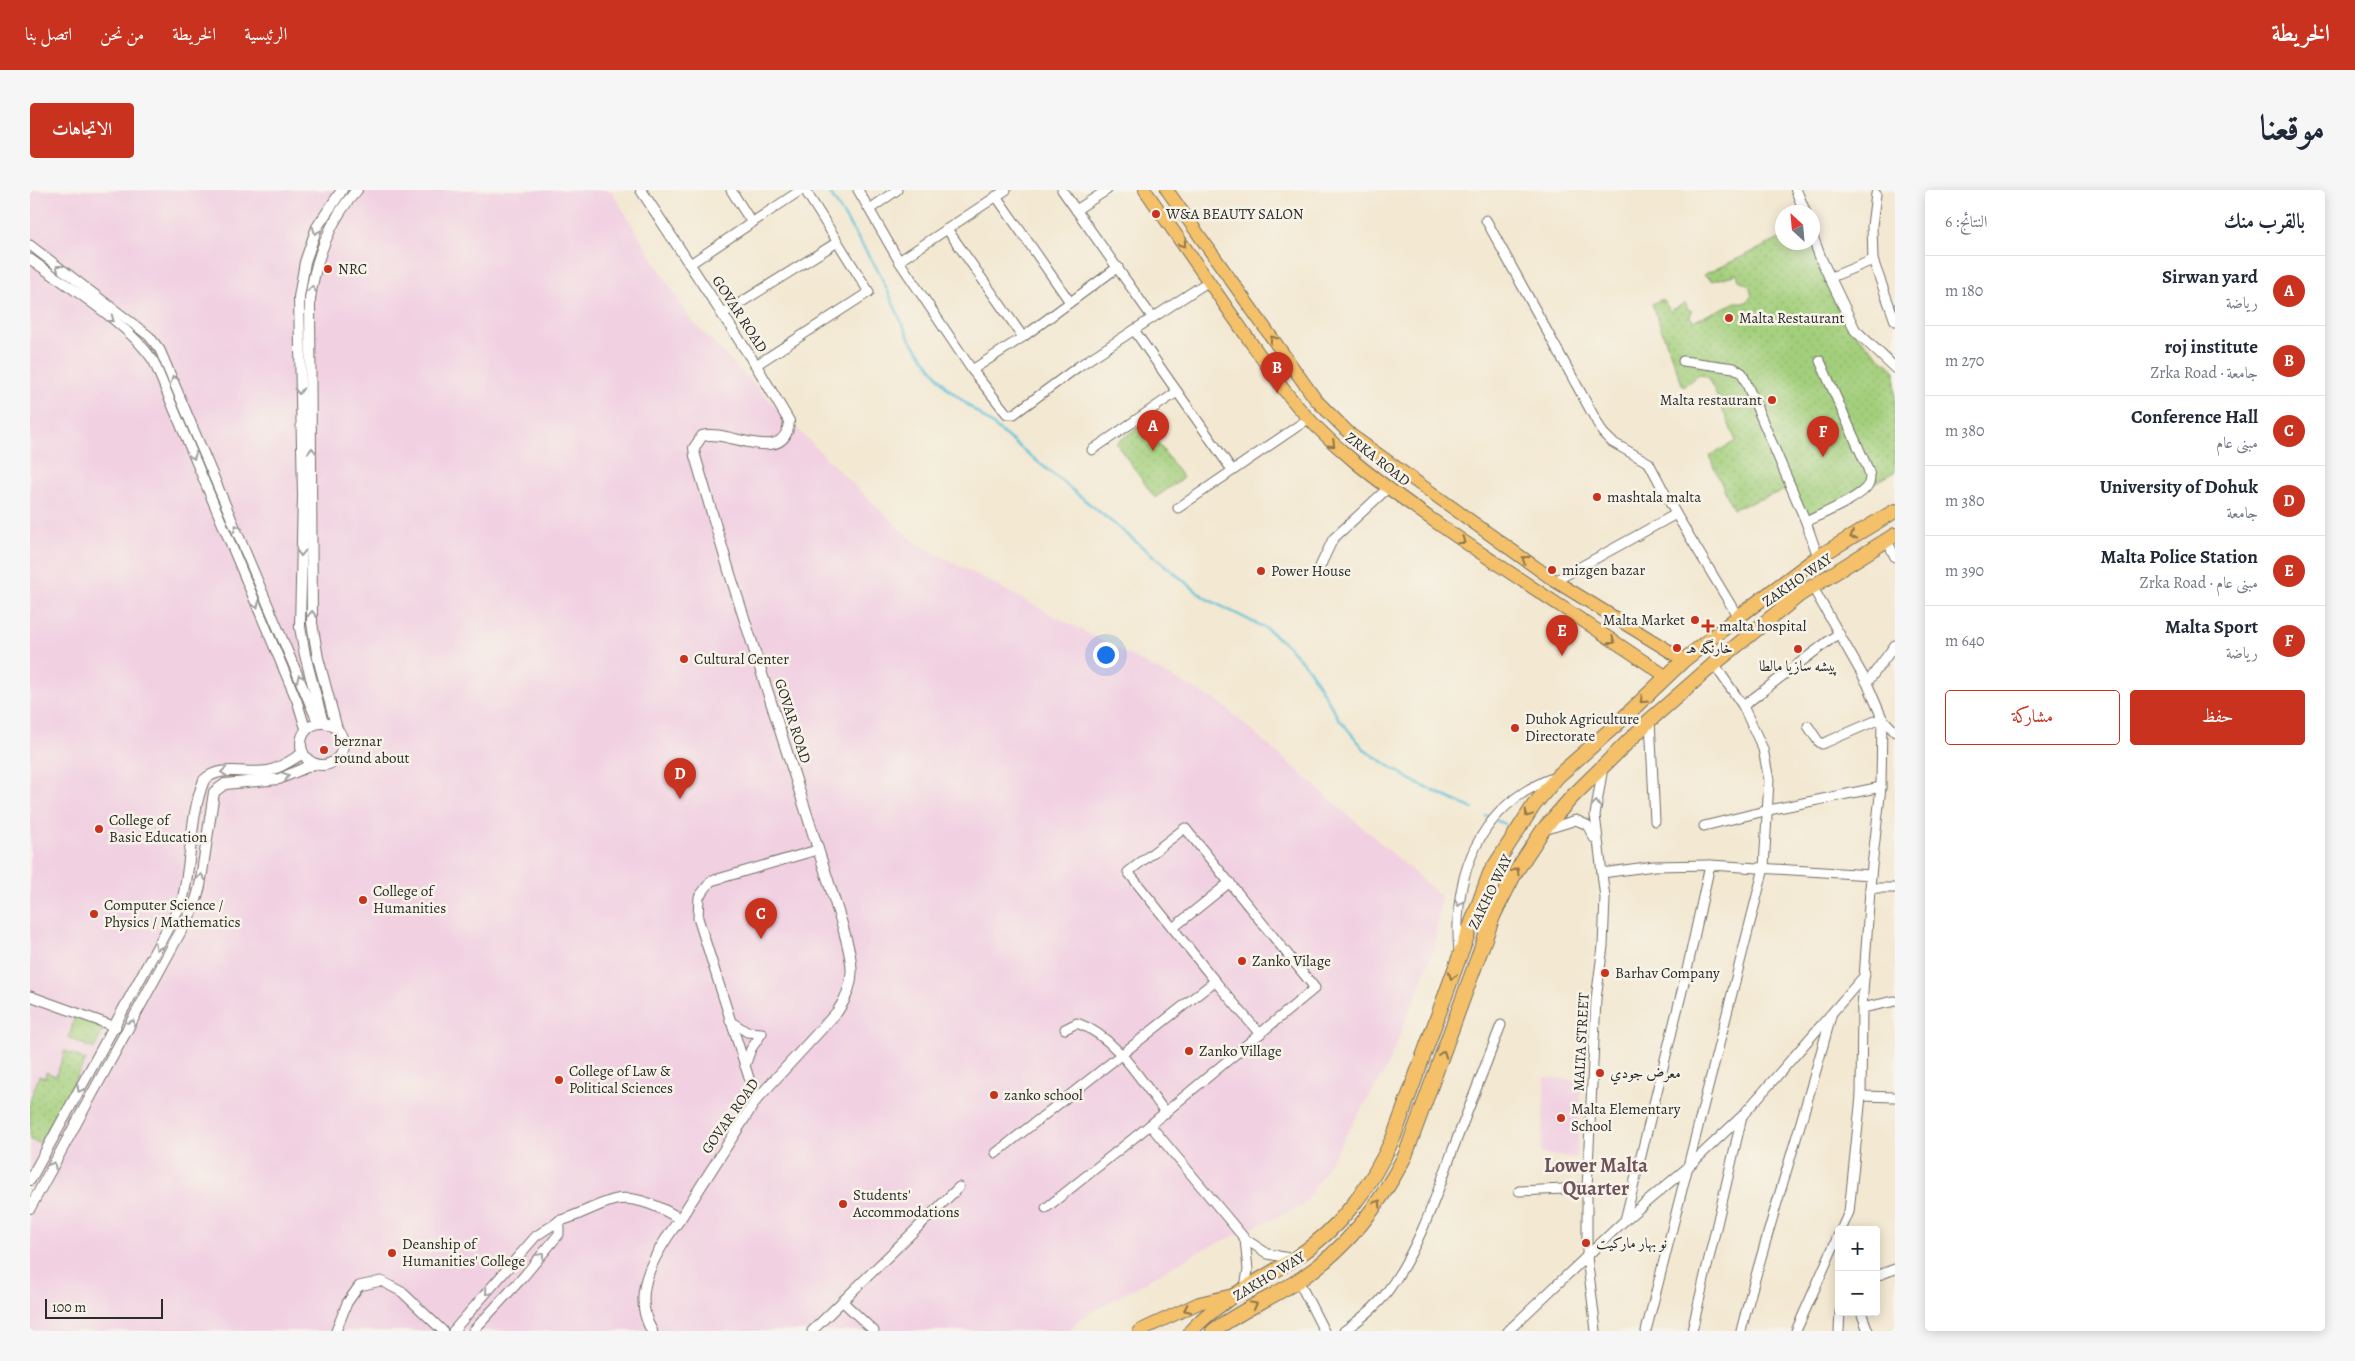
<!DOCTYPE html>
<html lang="ar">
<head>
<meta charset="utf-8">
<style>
  :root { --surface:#fff; --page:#f6f6f7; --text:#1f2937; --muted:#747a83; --line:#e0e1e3; --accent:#c8321e }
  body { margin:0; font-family:Alegreya,Amiri,serif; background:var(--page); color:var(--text); direction:rtl }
  .controls { position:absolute; right:15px; bottom:15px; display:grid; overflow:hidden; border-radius:5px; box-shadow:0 2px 12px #0003 }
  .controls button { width:45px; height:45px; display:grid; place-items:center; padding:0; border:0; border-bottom:1px solid var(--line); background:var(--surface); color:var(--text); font:25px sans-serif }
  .compass { position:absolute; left:1745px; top:15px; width:45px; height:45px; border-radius:50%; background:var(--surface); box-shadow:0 2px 12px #0003; rotate:334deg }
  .scale { position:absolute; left:15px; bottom:12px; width:118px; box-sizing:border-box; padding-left:5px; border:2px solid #2b2b2b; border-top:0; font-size:14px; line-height:18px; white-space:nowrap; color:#2b2b2b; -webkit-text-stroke:4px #f7f3e8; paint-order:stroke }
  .you { position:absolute; left:1075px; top:464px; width:18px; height:18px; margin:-12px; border:4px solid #fff; border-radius:50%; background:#1a73e8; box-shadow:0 0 0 8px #1a73e833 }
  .badge { display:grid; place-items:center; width:32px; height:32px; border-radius:50%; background:var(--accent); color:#fff; font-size:16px; font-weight:700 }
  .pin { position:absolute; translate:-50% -41px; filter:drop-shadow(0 1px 2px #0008) }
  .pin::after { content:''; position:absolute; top:26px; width:18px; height:15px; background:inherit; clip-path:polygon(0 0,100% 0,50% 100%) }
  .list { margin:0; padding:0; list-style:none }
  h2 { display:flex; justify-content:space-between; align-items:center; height:65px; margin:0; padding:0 20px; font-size:21px }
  h2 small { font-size:16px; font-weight:400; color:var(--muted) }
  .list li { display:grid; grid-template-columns:32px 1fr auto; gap:15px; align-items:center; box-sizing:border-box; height:70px; padding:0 20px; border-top:1px solid var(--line) }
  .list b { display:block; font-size:19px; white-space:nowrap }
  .list p { margin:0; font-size:16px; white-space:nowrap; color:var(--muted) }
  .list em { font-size:16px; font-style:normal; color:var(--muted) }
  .actions { display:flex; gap:10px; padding:15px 20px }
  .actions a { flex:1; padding:11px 0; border:1px solid var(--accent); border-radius:5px; text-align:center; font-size:18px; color:var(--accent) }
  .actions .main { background:var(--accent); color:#fff }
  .map { position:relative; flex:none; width:1865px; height:1141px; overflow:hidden; direction:ltr; border-radius:5px }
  header { display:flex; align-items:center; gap:30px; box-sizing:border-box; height:70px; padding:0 25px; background:var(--accent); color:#fff }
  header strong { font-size:24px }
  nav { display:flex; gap:28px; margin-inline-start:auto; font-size:18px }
  .intro { display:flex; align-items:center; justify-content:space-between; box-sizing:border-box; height:120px; padding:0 30px }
  h1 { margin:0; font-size:35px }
  .button { padding:12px 22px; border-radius:5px; background:var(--accent); color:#fff; font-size:18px; font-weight:700 }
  main { display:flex; gap:30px; padding:0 30px }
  aside { flex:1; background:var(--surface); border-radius:5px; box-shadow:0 2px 12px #0003 }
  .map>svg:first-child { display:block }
  .built { fill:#f1d0e2 }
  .green { fill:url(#green-dots); stroke:#677d54 }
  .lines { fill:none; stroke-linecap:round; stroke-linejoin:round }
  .stream { stroke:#5ac0d8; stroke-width:2.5 }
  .minor-casing { stroke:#716d65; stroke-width:11 }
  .tertiary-casing { stroke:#716d65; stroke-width:12 }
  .primary-casing { stroke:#716d65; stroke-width:14 }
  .trunk-casing { stroke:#716d65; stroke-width:16 }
  .minor { stroke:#fff; stroke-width:9 }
  .tertiary { stroke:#fff; stroke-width:10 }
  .primary { stroke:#f4c16a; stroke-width:12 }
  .trunk { stroke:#f4c16a; stroke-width:14 }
  .oneway { stroke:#a0a0a0 }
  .oneway2 { stroke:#90764a }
  .poi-dot { fill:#c8321e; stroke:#f7f3e8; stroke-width:2 }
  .labels { text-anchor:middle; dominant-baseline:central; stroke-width:5; stroke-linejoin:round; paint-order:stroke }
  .poi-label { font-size:15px; fill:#2b2b2b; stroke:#f7f3e8; text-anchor:start }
  .street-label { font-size:15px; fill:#2b2b2b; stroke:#f7f3e8 }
  .district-label { font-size:20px; font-weight:bold; fill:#70525d; stroke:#f7f3e8 }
</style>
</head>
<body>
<header>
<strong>الخريطة</strong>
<nav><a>الرئيسية</a><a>الخريطة</a><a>من نحن</a><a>اتصل بنا</a></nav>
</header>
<div class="intro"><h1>موقعنا</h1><a class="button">الاتجاهات</a></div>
<main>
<aside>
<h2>بالقرب منك<small>النتائج: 6</small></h2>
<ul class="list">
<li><span class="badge">A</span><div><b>Sirwan yard</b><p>رياضة</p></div><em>180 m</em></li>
<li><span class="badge">B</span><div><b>roj institute</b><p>جامعة · Zrka Road</p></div><em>270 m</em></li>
<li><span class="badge">C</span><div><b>Conference Hall</b><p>مبنى عام</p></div><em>380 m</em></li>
<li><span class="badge">D</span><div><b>University of Dohuk</b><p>جامعة</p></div><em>380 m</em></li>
<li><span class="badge">E</span><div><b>Malta Police Station</b><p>مبنى عام · Zrka Road</p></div><em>390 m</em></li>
<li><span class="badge">F</span><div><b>Malta Sport</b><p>رياضة</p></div><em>640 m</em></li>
</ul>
<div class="actions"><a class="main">حفظ</a><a>مشاركة</a></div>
</aside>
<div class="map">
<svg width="1865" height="1141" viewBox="0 0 1865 1141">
  <defs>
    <pattern id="green-dots" width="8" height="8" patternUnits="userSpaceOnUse" patternTransform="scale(1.25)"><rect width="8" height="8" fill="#a3cf7c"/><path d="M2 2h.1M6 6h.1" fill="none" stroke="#8cb26b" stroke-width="1.8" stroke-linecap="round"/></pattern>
  </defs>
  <rect width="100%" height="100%" fill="#f7f3e8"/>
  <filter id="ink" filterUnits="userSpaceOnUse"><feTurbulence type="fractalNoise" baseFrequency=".02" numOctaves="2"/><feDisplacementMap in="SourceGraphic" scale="10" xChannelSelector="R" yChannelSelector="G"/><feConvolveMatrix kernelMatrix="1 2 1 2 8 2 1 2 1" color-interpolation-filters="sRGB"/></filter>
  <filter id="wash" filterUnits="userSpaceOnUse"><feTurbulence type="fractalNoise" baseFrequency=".0096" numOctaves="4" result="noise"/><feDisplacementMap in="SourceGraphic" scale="20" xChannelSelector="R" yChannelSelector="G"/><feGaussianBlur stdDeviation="1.12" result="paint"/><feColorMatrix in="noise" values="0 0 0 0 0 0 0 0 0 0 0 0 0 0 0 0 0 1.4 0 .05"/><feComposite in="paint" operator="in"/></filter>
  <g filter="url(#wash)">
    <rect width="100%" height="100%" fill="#f3e8d1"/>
    <g class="built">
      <path d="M0,0h581l78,128 139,142 86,82 305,160 222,194 -7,54 -47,117 -83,138 -106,47 -118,67 -12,12h-1038z"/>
      <path d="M1515,887l36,4 -4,77 -36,-4z"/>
    </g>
    <g class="green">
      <path d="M1752,48v4h30l41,90 42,39v101l-87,47 -20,-30 -55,20 -24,-53 27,-15 -27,-63 -10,-4 -16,13 -31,-83 11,-5 7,12 15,-8 3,6 4,2 -2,6 4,4 42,-19h11l5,-7 -3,-10 -10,-5 -2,-6 -24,7 -10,-6z"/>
      <path d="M1114,233l39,55 -28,20 -39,-55z"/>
      <path d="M45,826l29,12 -10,21 -25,-11z"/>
      <path d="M35,861l21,9 -46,83 -10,-3v-40l9,-24 6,2 1,-6 10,4z"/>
    </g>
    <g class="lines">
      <g class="stream">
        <path d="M798,0l51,82 30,66 37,49 259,211 62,31 22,18 20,22 30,50 27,32 50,32 57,26"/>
        <path d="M1456,626l3,1"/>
        <path d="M1467,631l8,3"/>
      </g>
    </g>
  </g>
  <g filter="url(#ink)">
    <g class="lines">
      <g class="minor-casing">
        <g id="minor">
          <path d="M701,0l21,33"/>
          <path d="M828,0l41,71 73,109 51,-33 95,-70"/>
          <path d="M1032,0l90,127"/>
          <path d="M1846,4l-4,32 1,34 22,61"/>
          <path d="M966,6l74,106"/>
          <path d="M840,19l27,-19"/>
          <path d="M1046,20l31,-20"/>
          <path d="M1456,30l117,213 9,9 37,21 27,51"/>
          <path d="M917,39l76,108"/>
          <path d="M0,55l119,91 11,14 158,373"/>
          <path d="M0,69c37,27 101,66 124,103l143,339 9,29"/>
          <path d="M869,71l107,-71"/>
          <path d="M660,74l111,-74"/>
          <path d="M1799,88l44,-18"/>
          <path d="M691,125l115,-72"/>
          <path d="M1104,140l98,140"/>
          <path d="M1653,171l51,7 8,5 64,149 12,35"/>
          <path d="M726,175l113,-73 -64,-102"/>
          <path d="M942,180l35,44h7l65,-48 130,-85"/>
          <path d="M1062,260l85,-58"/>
          <path d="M1148,318l130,-89"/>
          <path d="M1776,332c15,-8 55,-24 62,-37 3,-5 2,-11 0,-16l-48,-108"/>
          <path d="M1857,350l8,17"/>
          <path d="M1286,385l17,-36 55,-51"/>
          <path d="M1525,391l121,-67 62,103"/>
          <path d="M1782,396l55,97 15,35 -1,69 -10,88 -9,133 -1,88 -12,116 -8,18"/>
          <path d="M1837,493l28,-38"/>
          <path d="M1713,516l96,-73"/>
          <path d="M1620,530l5,101"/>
          <path d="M1778,536l10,15 4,3 60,-26 13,14"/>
          <path d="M1674,636l65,-16 112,-23"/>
          <path d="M1514,640l32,-10 11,5 7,13"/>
          <path d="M1572,683l52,-7 56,-1 161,10"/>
          <path d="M1840,698h25"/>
          <path d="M1143,738l57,-46"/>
          <path d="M1429,762c-7,-77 20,-147 96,-175"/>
          <path d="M1185,791l45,53"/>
          <path d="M0,806l86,31"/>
          <path d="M1832,818l33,-7"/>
          <path d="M700,831l17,11 15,1 -11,16 -6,17"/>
          <path d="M1035,839l12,-6c40,14 64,58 89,90"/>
          <path d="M1831,906l34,1"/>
          <path d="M726,910l-58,-182 1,-21 12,-16 106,-31 1,-4"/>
          <path d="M966,963l219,-172 -87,-109 57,-44 130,160 -165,137 95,114 23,15 26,5"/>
          <path d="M1489,1001l68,-3"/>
          <path d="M1016,1018l104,-83"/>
          <path d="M1595,1030l60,-241 25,-114"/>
          <path d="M1215,1049l3,31 -3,17"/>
          <path d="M1846,1086l19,-7"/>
          <path d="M1268,1090l26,51"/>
          <path d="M812,1111l32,30"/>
          <path d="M1831,1122l7,19"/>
          <path d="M306,1141l11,-28 12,-17 22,-5 21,11 41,39"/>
          <path d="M423,1141l83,-95 23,-15"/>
          <path d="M443,1141l51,-55 35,-42v-13"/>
          <path d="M782,1141l147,-144"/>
          <path d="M1314,1141c14,-10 29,-21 40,-35 33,-43 51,-96 69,-147 16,-41 32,-83 48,-124"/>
          <path d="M1478,1141l117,-111 62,-52 55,-52 123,-141"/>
          <path d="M1566,1141l-9,-74v-69l9,-189 7,-53 2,-48 -10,-83 8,-48"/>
          <path d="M1616,1141l118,-463 5,-88 -6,-31 -20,-43 -29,-42"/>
          <path d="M1662,1141l50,-214"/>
          <path d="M1711,1141c27,-106 62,-209 90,-315"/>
          <path d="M1766,1141l43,-97"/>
          <path d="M1809,1141l1,-19"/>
        </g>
      </g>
      <g class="tertiary-casing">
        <g id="tertiary">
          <path d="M1766,0l9,22"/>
          <path d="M1782,45l9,24 34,71 40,38"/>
          <path d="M293,533l-18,-68 -5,-28 3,-131 -4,-199 6,-35 12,-35 25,-37"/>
          <circle cx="292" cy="554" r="21"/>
          <path d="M307,539l-19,-71 -6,-35 -2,-324c5,-39 20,-80 47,-109"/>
          <path d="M0,990l152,-278c10,-39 7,-84 22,-122 17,-16 43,-5 64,-9 13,-3 24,-11 35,-18"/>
          <path d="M0,1018l164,-301 6,-21 14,-94 11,-8 54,-5 35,-15"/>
          <path d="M529,1031c19,-5 36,-16 55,-21 21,-5 48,8 66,19l76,-119 81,-88c23,-33 14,-54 5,-88l-112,-350 -35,-118 -1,-8 8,-12c25,-8 84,32 87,-15l-32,-54 -116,-177"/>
          <path d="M622,1141c-23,-39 5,-81 28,-112"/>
        </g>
      </g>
      <g class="primary-casing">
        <g id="primary">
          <path d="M1115,0l139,200c44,56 96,93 153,133 76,53 154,102 230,154"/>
          <path d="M1137,0l149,210 35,35 204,146 129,79"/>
          <path d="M1109,1141l60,-28 34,-8"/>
        </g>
      </g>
      <g class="trunk-casing">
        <g id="trunk">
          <path d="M1161,1141c29,-32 67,-49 103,-72 47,-31 77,-72 100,-123l96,-263 44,-68 24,-29 59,-52 67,-64 54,-43 80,-60 77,-46"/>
          <path d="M1183,1141c27,-20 58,-33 86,-51 48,-31 80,-74 106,-124l89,-242 21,-41 28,-43 29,-33 78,-77 64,-56 85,-69 96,-60"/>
        </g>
      </g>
      <use href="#minor" class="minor"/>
      <use href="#tertiary" class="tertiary"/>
      <use href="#primary" class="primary"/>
      <use href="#trunk" class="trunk"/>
    </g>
    <defs><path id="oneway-chevron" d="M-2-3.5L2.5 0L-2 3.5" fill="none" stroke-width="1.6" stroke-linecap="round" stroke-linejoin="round" transform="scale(1.25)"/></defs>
    <g class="oneway">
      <use href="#oneway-chevron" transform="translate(286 41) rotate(112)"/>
      <use href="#oneway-chevron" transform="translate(29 78) rotate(-143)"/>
      <use href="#oneway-chevron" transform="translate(282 99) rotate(-83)"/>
      <use href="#oneway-chevron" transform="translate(81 129) rotate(37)"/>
      <use href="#oneway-chevron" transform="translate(144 189) rotate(-112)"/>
      <use href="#oneway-chevron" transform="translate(269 201) rotate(89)"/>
      <use href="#oneway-chevron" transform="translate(282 261) rotate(-91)"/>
      <use href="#oneway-chevron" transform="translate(163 266) rotate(67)"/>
      <use href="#oneway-chevron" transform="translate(207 338) rotate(-113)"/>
      <use href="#oneway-chevron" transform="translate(271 363) rotate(91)"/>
      <use href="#oneway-chevron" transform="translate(226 415) rotate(67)"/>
      <use href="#oneway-chevron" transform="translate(282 424) rotate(-88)"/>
      <use href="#oneway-chevron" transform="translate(270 488) rotate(-114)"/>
      <use href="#oneway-chevron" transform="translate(194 582) rotate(176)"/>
      <use href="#oneway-chevron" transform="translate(256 586) rotate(-21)"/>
      <use href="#oneway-chevron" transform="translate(1566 614) rotate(-84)"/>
      <use href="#oneway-chevron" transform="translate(171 687) rotate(-83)"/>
      <use href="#oneway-chevron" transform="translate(1429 713) rotate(102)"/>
      <use href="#oneway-chevron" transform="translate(128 757) rotate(119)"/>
      <use href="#oneway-chevron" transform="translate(102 833) rotate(-60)"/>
      <use href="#oneway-chevron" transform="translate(50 899) rotate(120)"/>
      <use href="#oneway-chevron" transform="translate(23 975) rotate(-62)"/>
      <use href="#oneway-chevron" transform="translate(511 1066) rotate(-50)"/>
      <use href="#oneway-chevron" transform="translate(458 1102) rotate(131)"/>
    </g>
    <g class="oneway2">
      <use href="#oneway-chevron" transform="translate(1153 54) rotate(55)"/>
      <use href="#oneway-chevron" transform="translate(1243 149) rotate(-125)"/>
      <use href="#oneway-chevron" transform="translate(1302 254) rotate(43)"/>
      <use href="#oneway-chevron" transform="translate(1823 346) rotate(149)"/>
      <use href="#oneway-chevron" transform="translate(1432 351) rotate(35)"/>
      <use href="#oneway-chevron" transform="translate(1495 369) rotate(-144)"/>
      <use href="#oneway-chevron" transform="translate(1582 451) rotate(33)"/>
      <use href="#oneway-chevron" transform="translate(1613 510) rotate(137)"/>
      <use href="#oneway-chevron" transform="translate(1498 624) rotate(124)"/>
      <use href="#oneway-chevron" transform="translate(1486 681) rotate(-60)"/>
      <use href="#oneway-chevron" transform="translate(1422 786) rotate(110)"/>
      <use href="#oneway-chevron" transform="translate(1413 864) rotate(-70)"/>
      <use href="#oneway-chevron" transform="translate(1348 1013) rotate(-57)"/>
      <use href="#oneway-chevron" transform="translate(1224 1115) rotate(-29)"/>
      <use href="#oneway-chevron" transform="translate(1157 1119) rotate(155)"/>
    </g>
  </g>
  <g class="poi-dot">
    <circle cx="1126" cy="24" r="5"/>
    <circle cx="298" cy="79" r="5"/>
    <circle cx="1699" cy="128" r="5"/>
    <circle cx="1742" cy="210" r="5"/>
    <circle cx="1567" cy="307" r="5"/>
    <circle cx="1522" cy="380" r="5"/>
    <circle cx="1231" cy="381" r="5"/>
    <circle cx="1665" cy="430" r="5"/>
    <path d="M1675.5 428.5h5v5h5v5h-5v5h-5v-5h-5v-5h5z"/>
    <circle cx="1647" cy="458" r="5"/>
    <circle cx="1768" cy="459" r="5"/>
    <circle cx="654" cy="469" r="5"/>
    <circle cx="1485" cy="538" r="5"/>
    <circle cx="294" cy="560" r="5"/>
    <circle cx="69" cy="639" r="5"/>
    <circle cx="333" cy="710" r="5"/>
    <circle cx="64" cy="724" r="5"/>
    <circle cx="1212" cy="771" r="5"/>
    <circle cx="1575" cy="783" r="5"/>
    <circle cx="1159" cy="861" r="5"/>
    <circle cx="1570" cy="883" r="5"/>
    <circle cx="529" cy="890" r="5"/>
    <circle cx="964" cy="905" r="5"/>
    <circle cx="1531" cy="928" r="5"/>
    <circle cx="813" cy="1014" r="5"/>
    <circle cx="1556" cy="1053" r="5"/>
    <circle cx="362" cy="1063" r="5"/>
  </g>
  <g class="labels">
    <g class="poi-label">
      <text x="1136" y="24">W&amp;A BEAUTY SALON</text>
      <text x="308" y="79">NRC</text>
      <text x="1709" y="128">Malta Restaurant</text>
      <text x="1732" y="210" text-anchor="end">Malta restaurant</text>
      <text x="1577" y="307">mashtala malta</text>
      <text x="1532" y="380">mizgen bazar</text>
      <text x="1241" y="381">Power House</text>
      <text x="1655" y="430" text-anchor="end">Malta Market</text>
      <text x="1689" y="436">malta hospital</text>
      <text x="1657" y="458">خارنگه هـ</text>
      <text x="664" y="469">Cultural Center</text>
      <text x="1768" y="476" text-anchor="middle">پيشه سازيا مالطا</text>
      <text x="1495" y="529">Duhok Agriculture<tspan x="1495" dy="17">Directorate</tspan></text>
      <text x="304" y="551">berznar<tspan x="304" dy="17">round about</tspan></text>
      <text x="79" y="630">College of<tspan x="79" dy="17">Basic Education</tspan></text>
      <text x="343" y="701">College of<tspan x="343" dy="17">Humanities</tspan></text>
      <text x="74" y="715">Computer Science /<tspan x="74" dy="17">Physics / Mathematics</tspan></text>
      <text x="1222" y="771">Zanko Vilage</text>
      <text x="1585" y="783">Barhav Company</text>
      <text x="1169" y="861">Zanko Village</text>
      <text x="539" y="881">College of Law &amp;<tspan x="539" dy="17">Political Sciences</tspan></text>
      <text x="1580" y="883">معرض جودي</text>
      <text x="974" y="905">zanko school</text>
      <text x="1541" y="919">Malta Elementary<tspan x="1541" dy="17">School</tspan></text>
      <text x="823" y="1005">Students'<tspan x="823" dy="17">Accommodations</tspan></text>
      <text x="1566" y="1053">نو بهار ماركيت</text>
      <text x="372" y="1054">Deanship of<tspan x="372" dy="17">Humanities' College</tspan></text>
    </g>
    <g class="street-label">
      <text transform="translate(710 124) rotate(57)">GOVAR ROAD</text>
      <text transform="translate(1348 269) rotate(38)">ZRKA ROAD</text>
      <text transform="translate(1767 390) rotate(-35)">ZAKHO WAY</text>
      <text transform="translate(763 531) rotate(72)">GOVAR ROAD</text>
      <text transform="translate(1460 702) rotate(-64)">ZAKHO WAY</text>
      <text transform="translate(1551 852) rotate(-87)">MALTA STREET</text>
      <text transform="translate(700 926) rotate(-55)">GOVAR ROAD</text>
      <text transform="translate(1239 1086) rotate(-31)">ZAKHO WAY</text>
    </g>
    <g class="district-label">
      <text x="1566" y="975">Lower Malta<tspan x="1566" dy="23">Quarter</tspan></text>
    </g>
  </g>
</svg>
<div class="controls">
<button>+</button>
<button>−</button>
</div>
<svg class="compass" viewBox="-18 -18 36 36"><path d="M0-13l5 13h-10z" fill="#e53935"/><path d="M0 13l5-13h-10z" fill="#747a83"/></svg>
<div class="scale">100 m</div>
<div class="you"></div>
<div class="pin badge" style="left:1123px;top:261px">A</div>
<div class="pin badge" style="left:1247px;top:203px">B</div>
<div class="pin badge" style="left:731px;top:749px">C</div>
<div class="pin badge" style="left:650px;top:609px">D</div>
<div class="pin badge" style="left:1532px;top:466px">E</div>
<div class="pin badge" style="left:1793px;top:267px">F</div>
</div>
</main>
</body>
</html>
